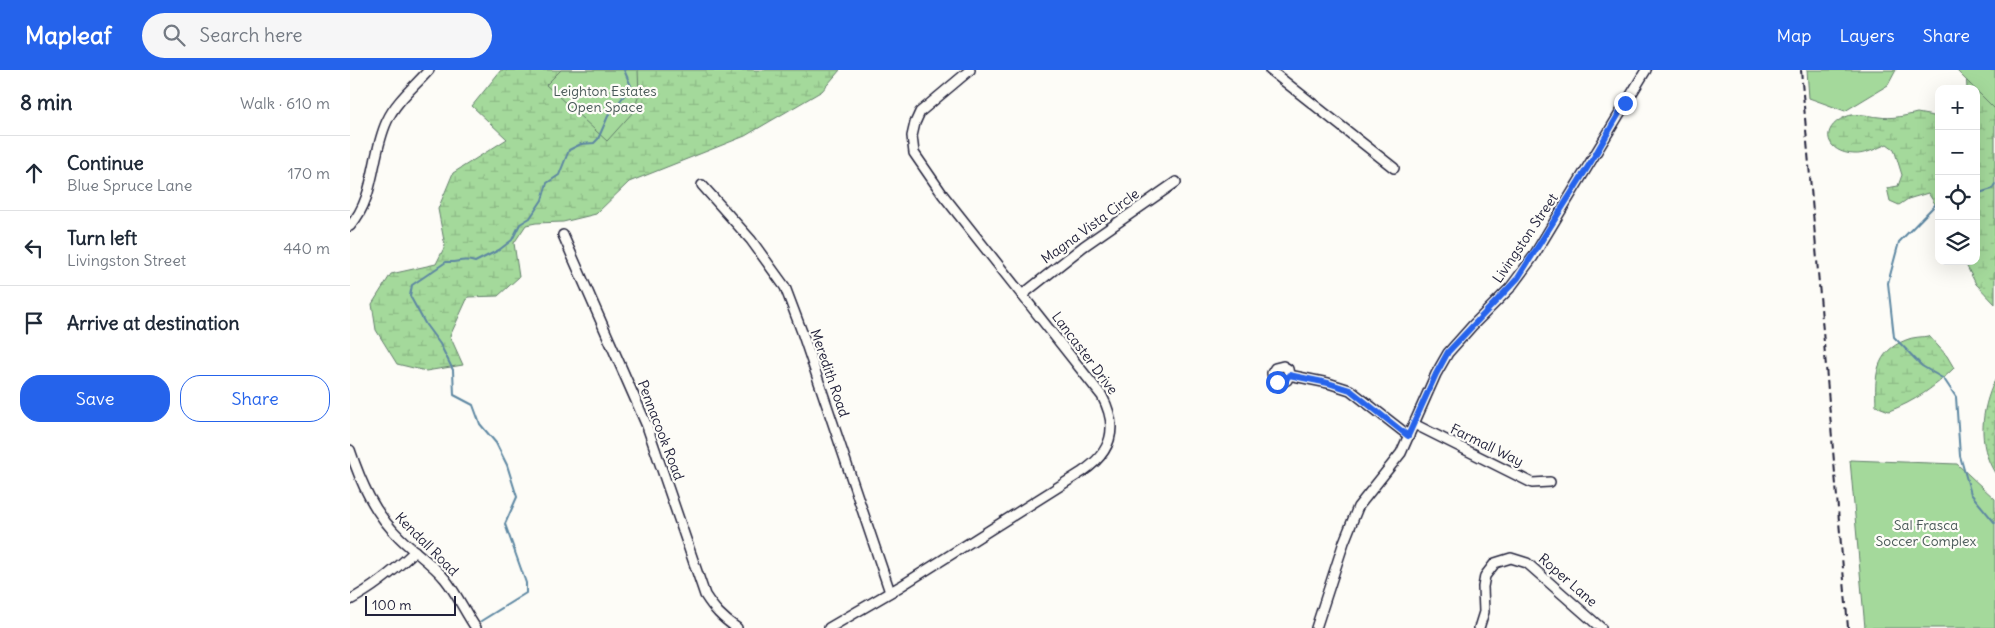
<!DOCTYPE html>
<html lang="en">
<head>
<meta charset="utf-8">
<style>
  :root { --surface:#fff; --page:#f6f6f7; --text:#1f2937; --muted:#747a83; --line:#e0e1e3; --accent:#2563eb }
  body { margin:0; font-family:Delius,sans-serif; background:var(--page); color:var(--text) }
  .controls { position:absolute; right:15px; top:15px; display:grid; overflow:hidden; border-radius:10px; box-shadow:0 5px 20px #0002 }
  .controls button { width:45px; height:45px; display:grid; place-items:center; padding:0; border:0; border-bottom:1px solid var(--line); background:var(--surface); color:var(--text); font:25px sans-serif }
  .scale { position:absolute; left:15px; bottom:12px; width:91px; box-sizing:border-box; padding-left:5px; border:2px solid #22223b; border-top:0; font-size:14px; line-height:18px; white-space:nowrap; color:#22223b; -webkit-text-stroke:4px #fdfcf7; paint-order:stroke }
  .stop { position:absolute; width:15px; height:15px; margin:-11px; border:4px solid #2563eb; border-radius:50%; background:#fff }
  .stop.end { background:#2563eb; border-color:#fff; box-shadow:0 1px 5px #0008 }
  .list { margin:0; padding:0; list-style:none }
  h2 { display:flex; justify-content:space-between; align-items:center; height:65px; margin:0; padding:0 20px; font-size:21px }
  h2 small { font-size:16px; font-weight:400; color:var(--muted) }
  .list li { display:grid; grid-template-columns:32px 1fr auto; gap:15px; align-items:center; box-sizing:border-box; height:75px; padding:0 20px; border-top:1px solid var(--line) }
  .list b { display:block; font-size:19px; white-space:nowrap }
  .list p { margin:0; font-size:16px; white-space:nowrap; color:var(--muted) }
  .list em { font-size:16px; font-style:normal; color:var(--muted) }
  .actions { display:flex; gap:10px; padding:15px 20px }
  .actions a { flex:1; padding:11px 0; border:1px solid var(--accent); border-radius:20px; text-align:center; font-size:18px; color:var(--accent) }
  .actions .main { background:var(--accent); color:#fff }
  .icon { flex:none; width:28px; height:28px; fill:none; stroke:currentColor; stroke-width:2; stroke-linecap:round; stroke-linejoin:round }
  .map { position:relative; flex:none; width:1645px; height:558px; overflow:hidden }
  header { display:flex; align-items:center; gap:30px; box-sizing:border-box; height:70px; padding:0 25px; background:var(--accent); color:#fff }
  header strong { font-size:24px }
  nav { display:flex; gap:28px; margin-inline-start:auto; font-size:18px }
  .search { width:350px; height:45px; background:var(--page); display:flex; align-items:center; gap:12px; box-sizing:border-box; padding:0 18px; border-radius:28px; color:var(--muted); font-size:19px }
  main { display:flex }
  aside { flex:1; background:var(--surface) }
  .map>svg:first-child { display:block }
  .grass { fill:url(#grass-dots); stroke:#637e6b }
  .wetland { fill:url(#wetland-marsh); stroke:#637e6b }
  .park { fill:#a4d99b; stroke:#637e6b }
  .lines { fill:none; stroke-linecap:round; stroke-linejoin:round }
  .stream { stroke:#5d87a2; stroke-width:2 }
  .minor-casing { stroke:#22223b; stroke-width:12 }
  .minor { stroke:#fdfcf7; stroke-width:9 }
  .rail { stroke:#22223b; stroke-width:2; stroke-dasharray:8 4; stroke-linecap:butt }
  .route { stroke:#2563eb; stroke-width:6 }
  .labels { text-anchor:middle; dominant-baseline:central; stroke-width:4.5; stroke-linejoin:round; paint-order:stroke }
  .park-label { font-size:14px; fill:#495958; stroke:#fdfcf7 }
  .street-label { font-size:14px; fill:#22223b; stroke:#fdfcf7 }
</style>
</head>
<body>
<header>
<strong>Mapleaf</strong>
<div class="search"><svg class="icon" aria-label="search" viewBox="0 0 24 24"><circle cx="10" cy="10" r="6"/><path d="M15 15l6 6"/></svg>Search here</div>
<nav><a>Map</a><a>Layers</a><a>Share</a></nav>
</header>
<main>
<aside>
<h2>8 min<small>Walk · 610 m</small></h2>
<ul class="list">
<li><svg class="icon" aria-label="ahead" viewBox="0 0 24 24"><path d="M12 20V5M6 11l6-6 6 6"/></svg><div><b>Continue</b><p>Blue Spruce Lane</p></div><em>170 m</em></li>
<li><svg class="icon" aria-label="left" viewBox="0 0 24 24"><path d="M17 20v-9H6M10 6l-5 5 5 5"/></svg><div><b>Turn left</b><p>Livingston Street</p></div><em>440 m</em></li>
<li><svg class="icon" aria-label="arrive" viewBox="0 0 24 24"><path d="M6 21V4h12l-3 4 3 4H6"/></svg><div><b>Arrive at destination</b></div></li>
</ul>
<div class="actions"><a class="main">Save</a><a>Share</a></div>
</aside>
<div class="map">
<svg width="1645" height="558" viewBox="0 0 1645 558">
  <defs>
    <pattern id="grass-dots" width="8" height="8" patternUnits="userSpaceOnUse" patternTransform="scale(1.25)"><rect width="8" height="8" fill="#a4d99b"/><path d="M2 2h.1M6 6h.1" fill="none" stroke="#8dba86" stroke-width="1.8" stroke-linecap="round"/></pattern>
    <pattern id="wetland-marsh" width="20" height="14" patternUnits="userSpaceOnUse" patternTransform="scale(1.25)"><rect width="20" height="14" fill="#a4d99b"/><path d="M1 5h8M5 5V1M11 12h8M15 12V8" fill="none" stroke="#8dba86"/></pattern>
  </defs>
  <rect width="100%" height="100%" fill="#fdfcf7"/>
  <filter id="ink" filterUnits="userSpaceOnUse"><feTurbulence type="fractalNoise" baseFrequency=".02" numOctaves="2"/><feDisplacementMap in="SourceGraphic" scale="10" xChannelSelector="R" yChannelSelector="G"/><feConvolveMatrix kernelMatrix="1 2 1 2 8 2 1 2 1" color-interpolation-filters="sRGB"/></filter>
  <g filter="url(#ink)">
    <path class="grass" d="M1645,310v-1v94c-18,-29 -14,-63 0,-93z"/>
    <g class="wetland">
      <path d="M151,0h339l-18,21 -77,45 -116,46 -33,32 -33,8 -27,1 -10,2 -12,18 5,34 -21,19 -30,1 -18,39 13,29 -37,6 -29,-7 -21,-34 -4,-26 19,-30 45,-10 9,-18 -7,-37 15,-36 54,-34 -35,-33z"/>
      <path d="M1645,0v234l-19,-20 -12,-23h12v-172h-9l-1,-16z"/>
      <path d="M1567,43l22,4v93l-11,-17 -20,6 -9,6 -9,-4 -3,-13 11,-2 4,-11 -8,-26 -7,-5c-9,4 -23,11 -33,10 -27,-1 -36,-25 -9,-37 12,-5 22,-1 34,0 12,2 26,-1 38,-4z"/>
      <path d="M1579,266l18,20 7,12c-19,19 -40,34 -65,43l-13,-5c-1,-28 -2,-54 30,-66 6,-3 16,-3 23,-4z"/>
    </g>
    <g class="park">
      <path d="M211,0h77l1,24 -5,17 -27,30 -61,-56z"/>
      <path d="M1457,0h89l-8,15 -43,26 -36,-13z"/>
      <path d="M1606,0h39v39z"/>
      <path d="M1500,390l107,4 38,35v129h-130z"/>
    </g>
    <g class="lines">
      <g class="stream">
        <path d="M1626,124l16,-5 3,-5"/>
        <path d="M1589,131l-40,41 -11,41 6,54 28,29 22,13 12,18 4,59 11,38 24,29"/>
        <path d="M131,551l45,-28v-10l-21,-59 12,-27 -10,-32 -11,-22 -16,-19 -7,-19 -19,-10 -1,-25 -13,-26 -14,-19 -16,-29 2,-11 34,-23c13,1 15,-4 29,0l24,-12 13,-10 8,-16 10,-6 12,-18 5,-17 12,-8 10,-25 12,-6 13,-1 4,-4 14,-32 8,-6 11,-15 -7,-16"/>
      </g>
      <g class="minor-casing">
        <g id="minor">
          <path d="M920,0l124,98"/>
          <path d="M352,115l49,55 34,47 17,45 88,260"/>
          <path d="M0,156c26,-29 21,-71 37,-105 9,-20 28,-35 42,-51"/>
          <path d="M213,165l84,191 58,169c9,14 17,23 32,33"/>
          <path d="M672,225l62,-49 92,-64"/>
          <path d="M939,305l-2,5 -7,3 -7,-5 -1,-5 3,-5 8,-2 5,3 1,6 39,8 22,7 59,46"/>
          <path d="M1064,354l118,59 18,-1"/>
          <path d="M0,380c11,33 24,63 50,88 15,15 32,25 45,41 12,15 20,33 31,49"/>
          <path d="M0,530c25,-13 45,-30 65,-49"/>
          <path d="M479,558l72,-42 181,-114c30,-20 37,-44 20,-76l-159,-201 -29,-42 -2,-17 3,-13 5,-11 50,-42"/>
          <path d="M966,558l28,-86 14,-35 43,-54 35,-79 12,-21 25,-28 37,-37 23,-31 113,-187"/>
          <path d="M1129,558l5,-16 -1,-25 2,-11 10,-13 16,-5 16,5 74,65"/>
        </g>
      </g>
      <use href="#minor" class="minor"/>
      <path class="rail" d="M1451,0l47,558"/>
    </g>
  </g>
  <g class="lines" filter="url(#ink)">
    <path class="route" d="M927,312h8l4,-7 39,8 22,7 58,46 28,-62 12,-22 70,-74 76,-121 31,-54"/>
  </g>
  <g class="labels">
    <g class="park-label">
      <text x="255" y="21">Leighton Estates<tspan x="255" dy="16">Open Space</tspan></text>
      <text x="1576" y="455">Sal Frasca<tspan x="1576" dy="16">Soccer Complex</tspan></text>
    </g>
    <g class="street-label">
      <text transform="translate(740 156) rotate(-36)">Magna Vista Circle</text>
      <text transform="translate(1175 168) rotate(-56)">Livingston Street</text>
      <text transform="translate(735 283) rotate(53)">Lancaster Drive</text>
      <text transform="translate(480 303) rotate(71)">Meredith Road</text>
      <text transform="translate(311 360) rotate(69)">Pennacook Road</text>
      <text transform="translate(1137 375) rotate(26)">Farmall Way</text>
      <text transform="translate(77 474) rotate(45)">Kendall Road</text>
      <text transform="translate(1218 510) rotate(41)">Roper Lane</text>
    </g>
  </g>
</svg>
<div class="controls">
<button>+</button>
<button>−</button>
<button><svg class="icon" aria-label="locate" viewBox="0 0 24 24"><circle cx="12" cy="12" r="6"/><path d="M12 2v4M12 18v4M2 12h4M18 12h4"/></svg></button>
<button><svg class="icon" aria-label="layers" viewBox="0 0 24 24"><path d="M12 4l9 5-9 5-9-5zM3 14l9 5 9-5"/></svg></button>
</div>
<div class="scale">100 m</div>
<div class="stop" style="left:927px;top:312px"></div>
<div class="stop end" style="left:1275px;top:33px"></div>
</div>
</main>
</body>
</html>
